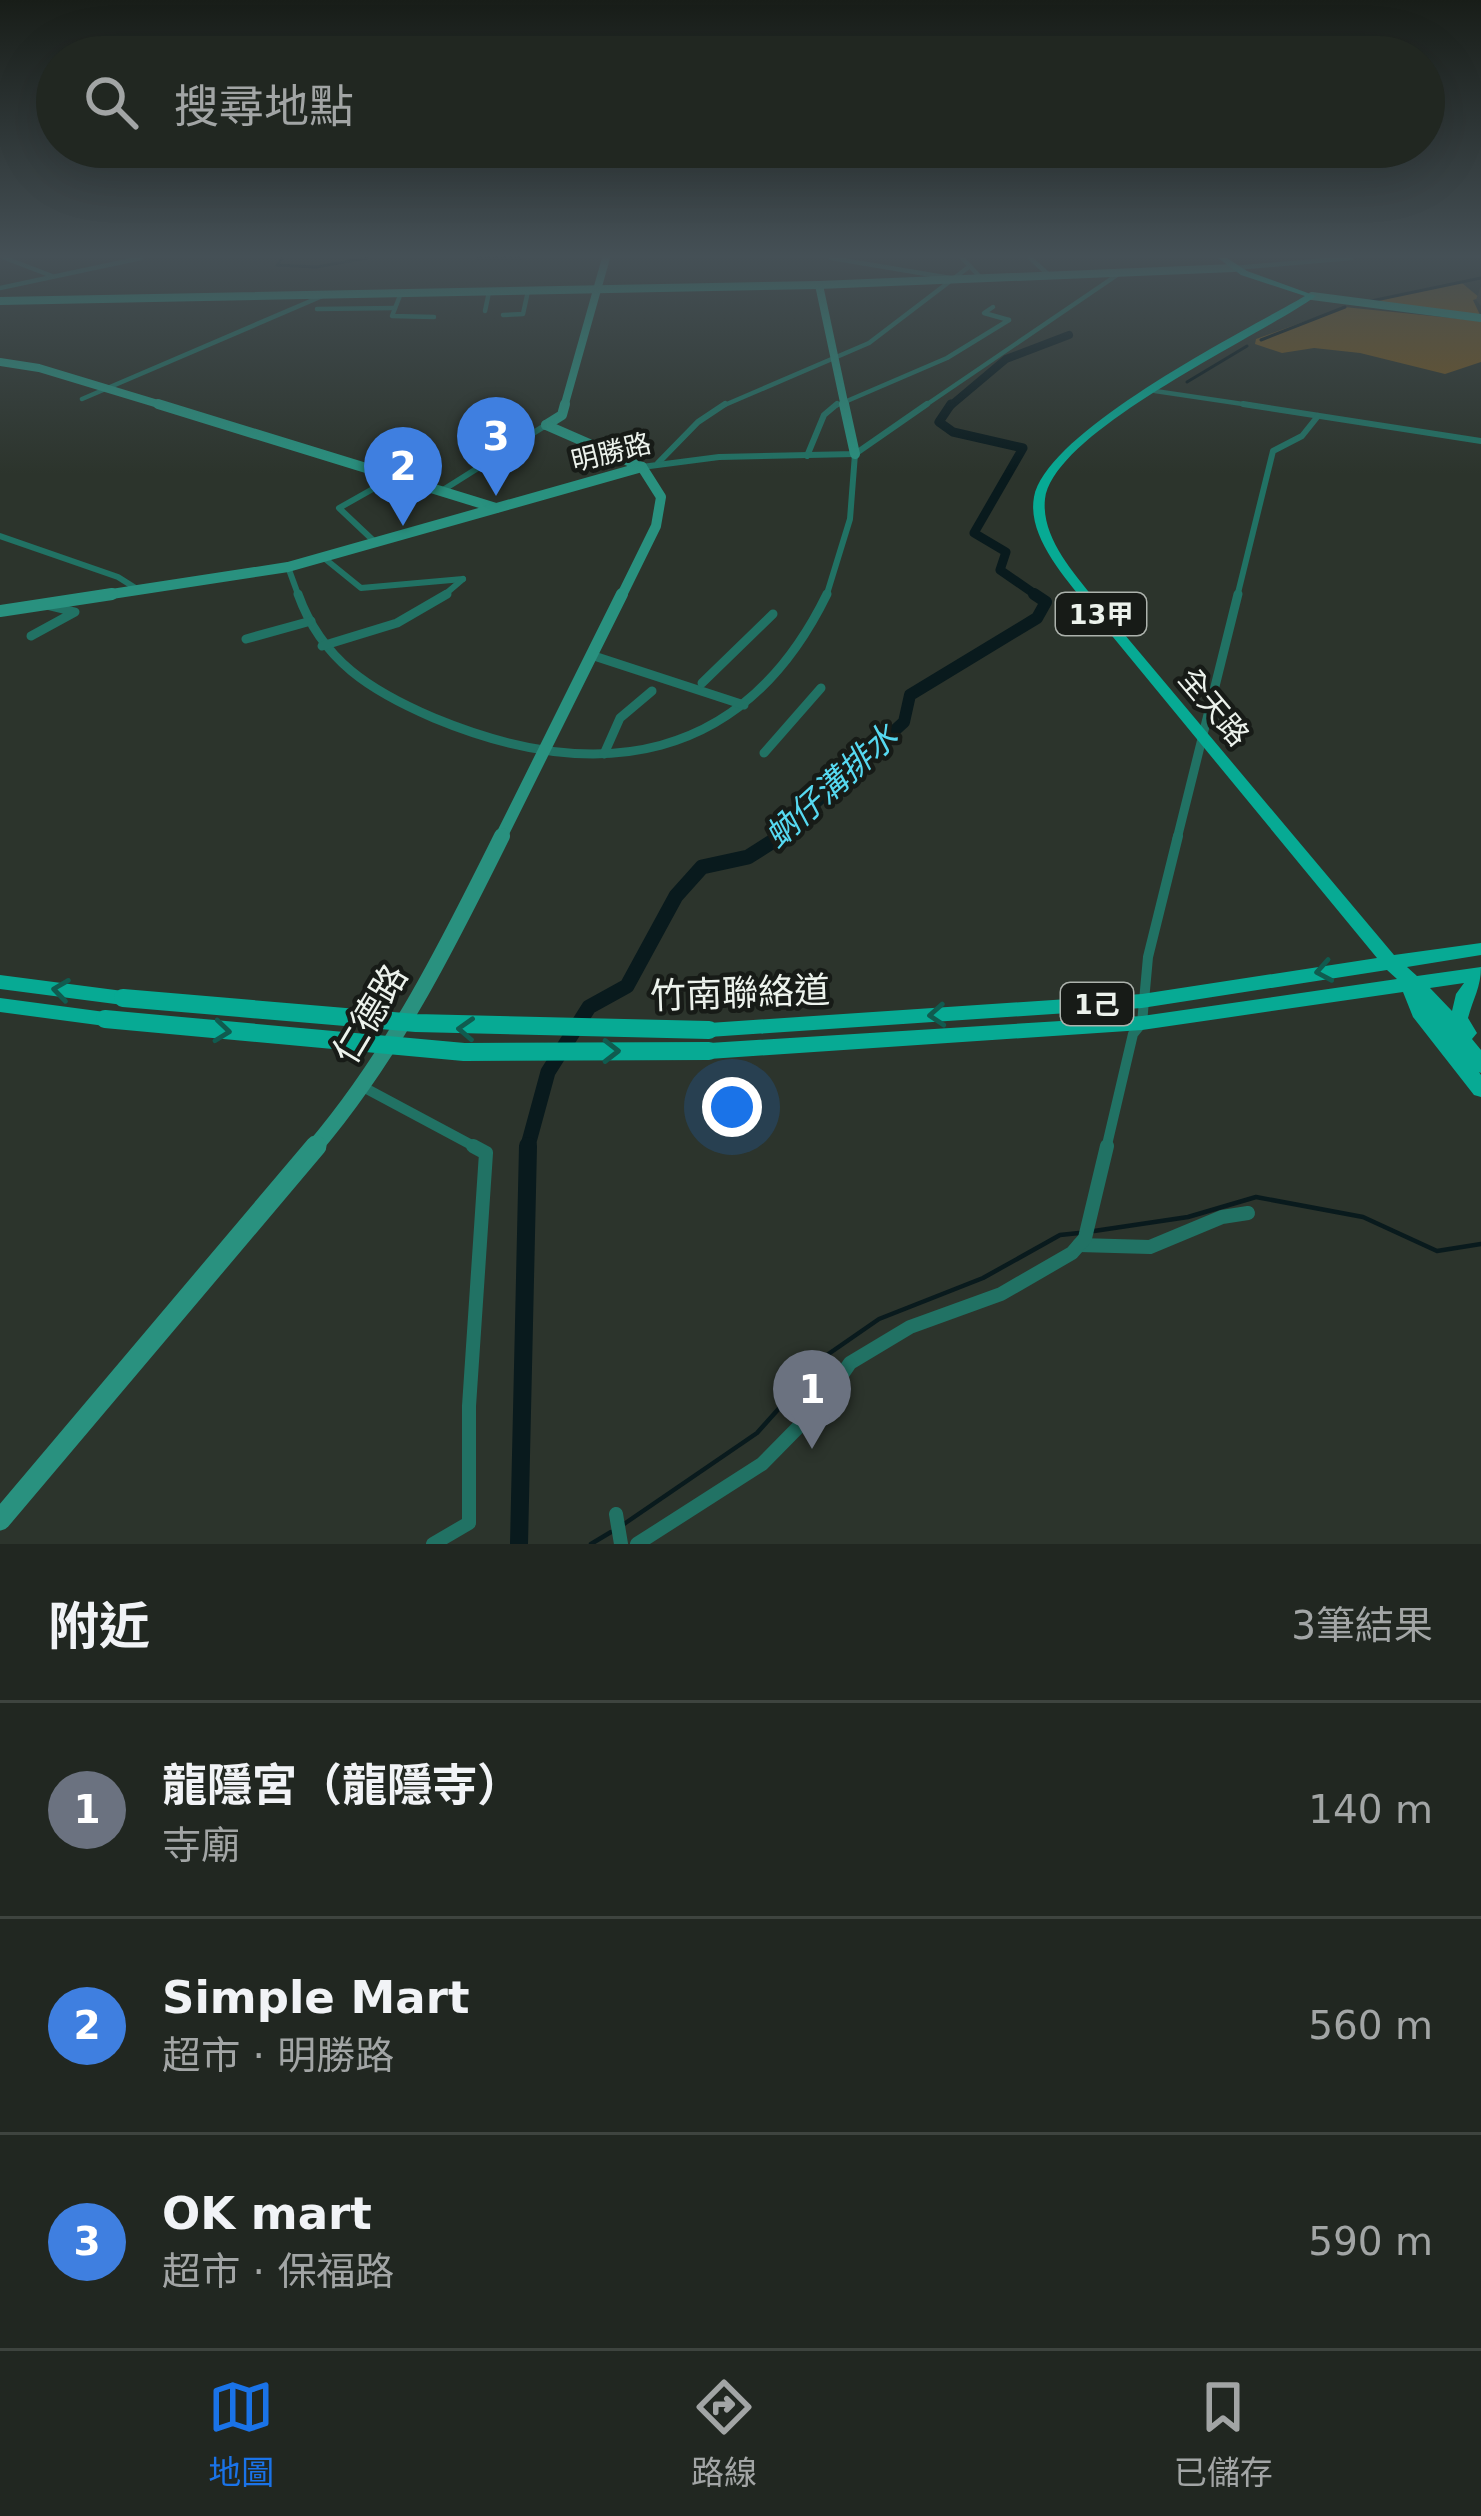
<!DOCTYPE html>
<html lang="zh-TW">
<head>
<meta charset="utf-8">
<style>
  :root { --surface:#212721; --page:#2d332e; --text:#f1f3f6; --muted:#a2a5a5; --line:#3e443f; --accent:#1a73e8 }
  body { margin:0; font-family:"DejaVu Sans","Noto Sans TC",sans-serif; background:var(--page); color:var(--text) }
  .you { position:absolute; left:732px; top:1107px; width:42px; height:42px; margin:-30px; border:9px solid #fff; border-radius:50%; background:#1a73e8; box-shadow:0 0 0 18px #1a73e833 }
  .badge { display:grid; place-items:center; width:78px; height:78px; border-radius:50%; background:var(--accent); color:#fff; font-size:39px; font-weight:700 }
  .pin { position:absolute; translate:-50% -99px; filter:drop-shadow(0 3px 6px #0008) }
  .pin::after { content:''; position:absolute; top:63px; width:42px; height:36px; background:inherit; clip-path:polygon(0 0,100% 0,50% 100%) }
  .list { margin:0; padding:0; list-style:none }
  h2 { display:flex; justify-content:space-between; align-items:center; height:156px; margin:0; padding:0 48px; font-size:51px }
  h2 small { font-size:39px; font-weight:400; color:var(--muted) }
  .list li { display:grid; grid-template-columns:78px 1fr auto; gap:36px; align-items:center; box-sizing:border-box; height:216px; padding:0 48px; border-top:3px solid var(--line) }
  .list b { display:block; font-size:45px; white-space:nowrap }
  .list p { margin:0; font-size:39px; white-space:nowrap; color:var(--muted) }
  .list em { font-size:39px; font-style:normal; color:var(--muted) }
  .icon { flex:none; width:66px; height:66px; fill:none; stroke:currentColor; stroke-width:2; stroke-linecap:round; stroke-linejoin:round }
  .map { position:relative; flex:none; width:1481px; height:1544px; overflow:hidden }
  .search { position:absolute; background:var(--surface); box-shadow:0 12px 48px #0002; left:36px; right:36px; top:36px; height:132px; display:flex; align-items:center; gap:30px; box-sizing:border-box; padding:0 42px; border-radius:66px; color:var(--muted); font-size:45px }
  .sheet { height:804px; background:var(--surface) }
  nav { display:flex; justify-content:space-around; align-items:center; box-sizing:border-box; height:168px; border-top:3px solid var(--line); background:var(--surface); font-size:33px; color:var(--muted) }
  nav a { display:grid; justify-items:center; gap:6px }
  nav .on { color:var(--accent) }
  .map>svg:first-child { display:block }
  .green { fill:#725520 }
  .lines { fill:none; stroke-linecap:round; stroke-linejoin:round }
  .stream-far1 { stroke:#091a1d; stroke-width:3 }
  .stream { stroke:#091a1d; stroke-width:4.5 }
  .canal-far4 { stroke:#091a1d; stroke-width:8 }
  .canal-far3 { stroke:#091a1d; stroke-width:9 }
  .canal-far2 { stroke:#091a1d; stroke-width:12 }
  .canal-far1 { stroke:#091a1d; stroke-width:15 }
  .canal { stroke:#091a1d; stroke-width:18 }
  .street-far4 { stroke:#217264; stroke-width:4.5 }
  .street-far3 { stroke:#217264; stroke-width:6 }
  .street-far2 { stroke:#217264; stroke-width:9 }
  .street-far1 { stroke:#217264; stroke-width:10 }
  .street { stroke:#217264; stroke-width:14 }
  .secondary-far4 { stroke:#29917f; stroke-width:8 }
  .secondary-far3 { stroke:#29917f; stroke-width:10 }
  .secondary-far2 { stroke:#29917f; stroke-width:12 }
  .secondary-far1 { stroke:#29917f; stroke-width:16 }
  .secondary { stroke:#29917f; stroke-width:21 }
  .primary { fill:#07aa94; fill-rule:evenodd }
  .primary-bridge { stroke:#07aa94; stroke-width:18 }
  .wall { fill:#3d3e34 }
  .oneway { stroke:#105b4f }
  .labels { text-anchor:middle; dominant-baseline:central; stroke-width:9; stroke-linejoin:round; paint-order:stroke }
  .far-street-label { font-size:27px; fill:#ecf2ec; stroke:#171b17 }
  .shield { fill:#171b17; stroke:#acb2ac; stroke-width:3 }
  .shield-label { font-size:27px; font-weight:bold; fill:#ecf2ec }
  .street-label { font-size:30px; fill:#ecf2ec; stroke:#171b17 }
  .water-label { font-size:33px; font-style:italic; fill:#56d9f1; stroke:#171b17 }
  .near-street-label { font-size:36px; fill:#ecf2ec; stroke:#171b17 }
</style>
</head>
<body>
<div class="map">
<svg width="1481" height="1544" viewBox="0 0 1481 1544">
  <rect width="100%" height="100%" fill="#2c342c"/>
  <g class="green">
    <path d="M1462,283l18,15 -7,2 7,15 -114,-13z"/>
    <path d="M1344,307l137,14v41l-36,12 -85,-21 -46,-5 -32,5 -27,-9 1,-5z"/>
  </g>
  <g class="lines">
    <g class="stream-far1">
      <path d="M282,258l-5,7 39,2 51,-9"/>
      <path d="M476,258h46"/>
      <path d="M1371,301l110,-23"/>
      <path d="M1261,340l84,-33"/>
      <path d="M1187,382l60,-36"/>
    </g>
    <g class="stream">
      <path d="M1094,1231l94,-14 68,-20 107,20 74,34 44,-7"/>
      <path d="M624,1524l133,-91 70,-78 52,-36 104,-41 77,-43 19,-2"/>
      <path d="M591,1544l20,-12"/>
    </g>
    <path class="canal-far4" d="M949,407l57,-48 63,-24"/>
    <path class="canal-far3" d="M951,404l-12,18 14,10 70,16 -49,85 32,19 -6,18 39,27"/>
    <path class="canal-far2" d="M776,839l128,-117 6,-27 127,-77 9,-16 -12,-8"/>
    <path class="canal-far1" d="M527,1149l21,-77 41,-65 38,-21 49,-90 26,-29 46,-10 33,-21"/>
    <path class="canal" d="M519,1544l9,-398"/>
    <g class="street-far4">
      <path d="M5,258l47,18"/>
      <path d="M831,258l119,20"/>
      <path d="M962,258l19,20"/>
      <path d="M1030,258l19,17"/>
      <path d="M1234,268l117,-10"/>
      <path d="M0,288l141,-30"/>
      <path d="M401,293l-9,23 42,1"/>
      <path d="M993,307l-9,6 25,7"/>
      <path d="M317,309l78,-1"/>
      <path d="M485,311l4,-19"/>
      <path d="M503,315l20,-1 5,-23"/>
      <path d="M1155,391l108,16"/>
      <path d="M82,399l245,-105"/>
      <path d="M720,407l149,-64 101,-77"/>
      <path d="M833,407l114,-49 62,-38"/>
      <path d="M923,407l197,-134"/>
    </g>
    <g class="street-far3">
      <path d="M1243,404l238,37"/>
      <path d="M807,456l17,-41 13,-11"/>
      <path d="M658,463l40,-41 27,-18"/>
      <path d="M642,467l77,-10 136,-3 72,-50"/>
      <path d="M443,490l103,-65"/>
      <path d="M0,536l118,41 19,12"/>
      <path d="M376,543l-37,-35 55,-31"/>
      <path d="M324,558l37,30 102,-9"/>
      <path d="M288,567l11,30"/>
      <path d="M442,597l21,-18"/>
      <path d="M826,597l24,-78 5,-65"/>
      <path d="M1237,597l36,-146 29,-15 16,-20"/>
    </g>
    <g class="street-far2">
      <path d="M298,594c24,67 73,97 136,124 164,68 310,46 393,-124"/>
      <path d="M31,636l44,-24 -29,-7"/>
      <path d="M246,639l65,-18"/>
      <path d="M322,646l75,-23 50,-29"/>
      <path d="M591,655l153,50"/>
      <path d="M702,683l71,-69"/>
      <path d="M764,753l57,-65"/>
      <path d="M604,754l16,-36 32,-27"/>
      <path d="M1177,839l61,-245"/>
    </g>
    <g class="street-far1">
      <path d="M365,1088l114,61"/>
      <path d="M1106,1149l27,-115 9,-11 6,-66 30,-121"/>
    </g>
    <g class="street">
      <path d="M1079,1245l71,2 72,-30 26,-4"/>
      <path d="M616,1514l5,30"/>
      <path d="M433,1544l36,-21v-117l17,-253 -13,-7"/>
      <path d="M637,1544l125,-80 62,-63 26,-38 60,-36 91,-33 71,-41 13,-15 22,-92"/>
    </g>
    <g class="secondary-far4">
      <path d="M819,285l26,122"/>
      <path d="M1312,296l169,22"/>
      <path d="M0,301l819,-16 415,-17"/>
      <path d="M0,362l39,6 129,39"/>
      <path d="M564,407l42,-149"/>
    </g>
    <g class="secondary-far3">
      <path d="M158,404l338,104"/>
      <path d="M844,404l11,50"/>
      <path d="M546,425l16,-10 3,-11"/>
      <path d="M546,425l96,42"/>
      <path d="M92,597l196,-30 354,-100"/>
      <path d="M621,597l35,-71 5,-29 -19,-30"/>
    </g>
    <g class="secondary-far2">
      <path d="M0,611l112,-17"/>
      <path d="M500,839l122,-245"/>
    </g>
    <path class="secondary-far1" d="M313,1149c80,-94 134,-202 189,-313"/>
    <path class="secondary" d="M0,1520l316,-374"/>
    <g class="primary">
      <path d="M1218,258h9l20,13 69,25c-57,41 -262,134 -271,203 -4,37 27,72 48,98l301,358 87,-12v12l-74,12 10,9 64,-9c0,20 -8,32 -13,51l9,15 -5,6 9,11v23l-2,-1 2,3v22l-7,-2 -61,-78 -10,-25 -261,38 -433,29 -7,-3 -3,-5 3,-5 7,-3 433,-27 255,-37 -10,-9 -245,38 -433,29 -7,-2 -2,-5 2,-5 7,-2 433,-29 235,-36 -292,-355c-22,-28 -58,-68 -51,-106 14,-68 211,-166 271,-201l-64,-21zM1464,983l-8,11 -4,17 -22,-23z"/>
      <path d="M0,975l123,16 6,2 3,5 -3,5 -6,2 -123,-16z"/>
      <path d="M0,998l105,14 7,2 2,5 -2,5 -7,2 -105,-14z"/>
    </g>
    <g class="primary-bridge">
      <path d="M123,998l293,25 293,7"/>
      <path d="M105,1019l359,33 245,-1"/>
    </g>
  </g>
  <path class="wall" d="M1481,286v20l-5,-6z"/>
  <defs><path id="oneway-chevron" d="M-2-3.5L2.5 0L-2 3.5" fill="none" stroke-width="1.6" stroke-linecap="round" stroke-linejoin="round" transform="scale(3)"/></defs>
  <g class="oneway">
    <use href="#oneway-chevron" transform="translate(1324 971) rotate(170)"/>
    <use href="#oneway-chevron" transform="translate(61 990) rotate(-172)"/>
    <use href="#oneway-chevron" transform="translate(937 1015) rotate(176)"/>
    <use href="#oneway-chevron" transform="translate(466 1029) rotate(-177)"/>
    <use href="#oneway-chevron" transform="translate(222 1031) rotate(6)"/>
    <use href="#oneway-chevron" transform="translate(611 1051)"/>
  </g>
  <linearGradient id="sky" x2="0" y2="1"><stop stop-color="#181d18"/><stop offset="0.54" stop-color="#455056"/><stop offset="1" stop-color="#455056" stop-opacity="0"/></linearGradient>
  <rect width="1481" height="474" fill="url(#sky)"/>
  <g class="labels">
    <g class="far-street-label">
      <text transform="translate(611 452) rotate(-14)">明勝路</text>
    </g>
    <g class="shield">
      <rect x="1056" y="593" width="90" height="42" rx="9"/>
      <rect x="1061" y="983" width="72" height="42" rx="9"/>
    </g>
    <g class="shield-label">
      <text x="1101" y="614">13甲</text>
      <text x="1097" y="1004">1己</text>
    </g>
    <g class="street-label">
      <text transform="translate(1214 707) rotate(50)">全天路</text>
    </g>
    <g class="water-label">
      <text transform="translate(831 786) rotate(-42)">蚋仔溝排水</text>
    </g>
    <g class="near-street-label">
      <text transform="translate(740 993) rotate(-2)">竹南聯絡道</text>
      <text transform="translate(370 1014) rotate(-59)">仁德路</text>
    </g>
  </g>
</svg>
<div class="you"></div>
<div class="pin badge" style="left:812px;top:1449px;background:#6b7280">1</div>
<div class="pin badge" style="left:403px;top:526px;background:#3f7fe0">2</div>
<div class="pin badge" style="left:496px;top:496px;background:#3f7fe0">3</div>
<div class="search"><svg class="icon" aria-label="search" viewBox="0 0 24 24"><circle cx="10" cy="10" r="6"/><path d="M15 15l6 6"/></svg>搜尋地點</div>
</div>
<section class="sheet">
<h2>附近<small>3筆結果</small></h2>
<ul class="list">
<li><span class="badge" style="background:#6b7280">1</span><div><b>龍隱宮（龍隱寺）</b><p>寺廟</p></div><em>140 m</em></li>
<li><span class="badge" style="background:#3f7fe0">2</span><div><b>Simple Mart</b><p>超市 · 明勝路</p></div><em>560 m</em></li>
<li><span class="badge" style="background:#3f7fe0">3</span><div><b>OK mart</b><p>超市 · 保福路</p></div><em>590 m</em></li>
</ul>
</section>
<nav>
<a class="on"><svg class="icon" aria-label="map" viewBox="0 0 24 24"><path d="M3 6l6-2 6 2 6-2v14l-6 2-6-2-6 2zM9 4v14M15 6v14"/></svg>地圖</a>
<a><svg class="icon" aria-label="directions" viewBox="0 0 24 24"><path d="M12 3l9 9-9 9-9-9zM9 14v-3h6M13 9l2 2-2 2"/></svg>路線</a>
<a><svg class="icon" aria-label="saved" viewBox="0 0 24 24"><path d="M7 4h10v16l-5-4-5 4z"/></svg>已儲存</a>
</nav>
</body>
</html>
